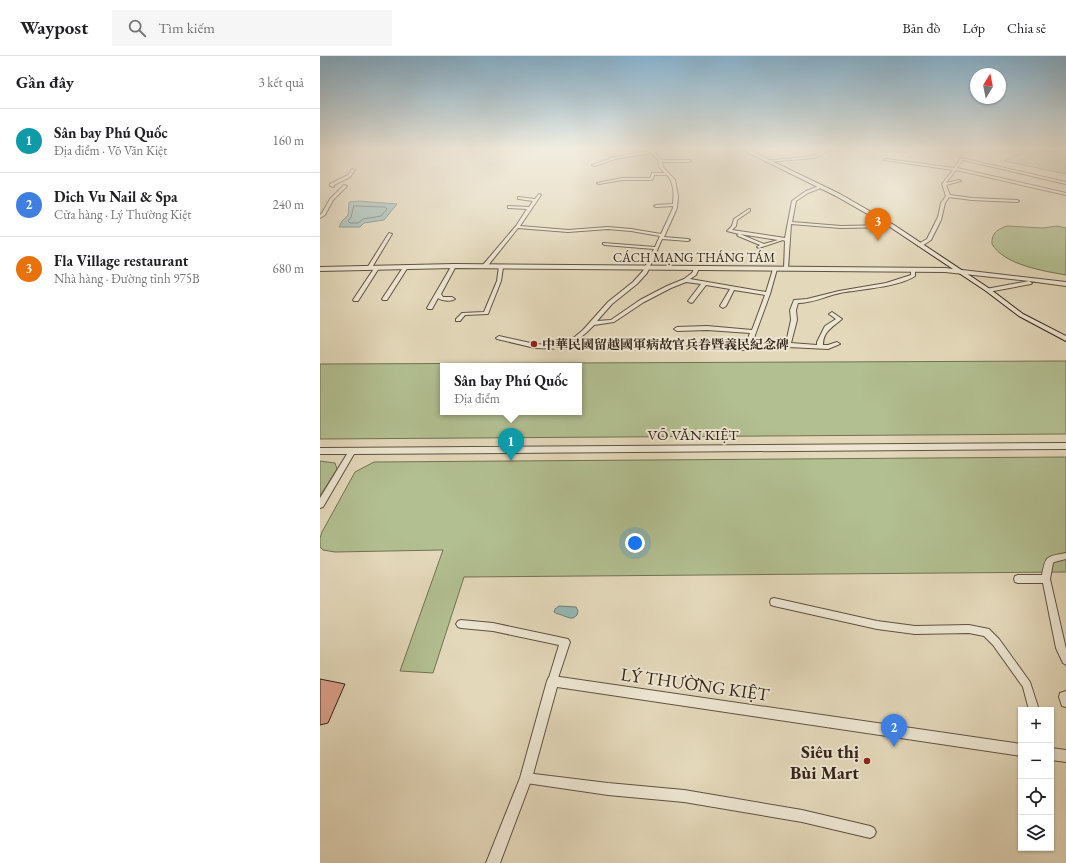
<!DOCTYPE html>
<html lang="vi">
<head>
<meta charset="utf-8">
<style>
  :root { --surface:#fff; --page:#f6f6f6; --text:#202124; --muted:#757577; --line:#e0e0e0; --accent:#d93025 }
  body { margin:0; font-family:"EB Garamond","Noto Serif SC",serif; background:var(--page); color:var(--text) }
  .controls { position:absolute; right:12px; bottom:12px; display:grid; overflow:hidden; border-radius:0px; box-shadow:0 1px 3px #0004 }
  .controls button { width:36px; height:36px; display:grid; place-items:center; padding:0; border:0; border-bottom:1px solid var(--line); background:var(--surface); color:var(--text); font:20px sans-serif }
  .compass { position:absolute; left:650px; top:12px; width:36px; height:36px; border-radius:50%; background:var(--surface); box-shadow:0 1px 3px #0004; rotate:10deg }
  .you { position:absolute; left:315px; top:487px; width:14px; height:14px; margin:-10px; border:3px solid #fff; border-radius:50%; background:#1a73e8; box-shadow:0 0 0 6px #1a73e833 }
  .badge { display:grid; place-items:center; width:26px; height:26px; border-radius:50%; background:var(--accent); color:#fff; font-size:13px; font-weight:700 }
  .pin { position:absolute; translate:-50% -33px; filter:drop-shadow(0 1px 2px #0008) }
  .pin::after { content:''; position:absolute; top:21px; width:14px; height:12px; background:inherit; clip-path:polygon(0 0,100% 0,50% 100%) }
  .popup { position:absolute; left:120px; top:307px; width:142px; height:52px; box-sizing:border-box; display:grid; place-content:center; border-radius:0px; background:var(--surface); filter:drop-shadow(0 1px 3px #0005); font-size:13px; white-space:nowrap; color:var(--muted) }
  .popup b { font-size:15px; color:var(--text) }
  .popup::after { content:''; position:absolute; left:50%; top:100%; margin-left:-8px; border:8px solid transparent; border-top-color:var(--surface) }
  .list { margin:0; padding:0; list-style:none }
  h2 { display:flex; justify-content:space-between; align-items:center; height:52px; margin:0; padding:0 16px; font-size:17px }
  h2 small { font-size:13px; font-weight:400; color:var(--muted) }
  .list li { display:grid; grid-template-columns:26px 1fr auto; gap:12px; align-items:center; box-sizing:border-box; height:64px; padding:0 16px; border-top:1px solid var(--line) }
  .list b { display:block; font-size:15px; white-space:nowrap }
  .list p { margin:0; font-size:13px; white-space:nowrap; color:var(--muted) }
  .list em { font-size:13px; font-style:normal; color:var(--muted) }
  .icon { flex:none; width:22px; height:22px; fill:none; stroke:currentColor; stroke-width:2; stroke-linecap:round; stroke-linejoin:round }
  .map { position:relative; flex:none; width:746px; height:807px; overflow:hidden }
  header { display:flex; align-items:center; gap:24px; box-sizing:border-box; height:56px; padding:0 20px; background:var(--surface); border-bottom:1px solid var(--line) }
  header strong { font-size:19px }
  nav { display:flex; gap:22px; margin-inline-start:auto; font-size:14px }
  .search { width:280px; height:36px; background:var(--page); display:flex; align-items:center; gap:10px; box-sizing:border-box; padding:0 14px; border-radius:0px; color:var(--muted); font-size:15px }
  main { display:flex }
  aside { flex:1; background:var(--surface) }
  .map>svg:first-child { display:block }
  .green { fill:#b2bf91; stroke:#747256; fill-rule:evenodd }
  .water { fill:#96b9b5; stroke:#6f7d77 }
  .lines { fill:none; stroke-linecap:round; stroke-linejoin:round }
  .shore { stroke:#666e68; stroke-width:1 }
  .building { fill:#dca18c; stroke:#35241a }
  .minor-casing { stroke:#605142; stroke-width:2 }
  .tertiary-casing { stroke:#605142; stroke-width:2 }
  .secondary-casing { stroke:#35241a; stroke-width:2 }
  .minor { fill:#ede6d2; fill-rule:evenodd }
  .tertiary { fill:#ede6d2; fill-rule:evenodd }
  .secondary { fill:#ede6d2; fill-rule:evenodd }
  .poi-dot { fill:#8f2418; stroke:#ede6d2; stroke-width:1.5 }
  .labels { text-anchor:middle; dominant-baseline:central; stroke-width:4; stroke-linejoin:round; paint-order:stroke }
  .far-street-label { font-size:13px; fill:#35241a; stroke:#ede6d2 }
  .far-poi-label { font-size:13px; font-weight:bold; fill:#35241a; stroke:#ede6d2; text-anchor:start }
  .street-label { font-size:15px; fill:#35241a; stroke:#ede6d2 }
  .near-street-label { font-size:18px; fill:#35241a; stroke:#ede6d2 }
  .near-poi-label { font-size:18px; font-weight:bold; fill:#35241a; stroke:#ede6d2; text-anchor:end }
</style>
</head>
<body>
<header>
<strong>Waypost</strong>
<div class="search"><svg class="icon" aria-label="search" viewBox="0 0 24 24"><circle cx="10" cy="10" r="6"/><path d="M15 15l6 6"/></svg>Tìm kiếm</div>
<nav><a>Bản đồ</a><a>Lớp</a><a>Chia sẻ</a></nav>
</header>
<main>
<aside>
<h2>Gần đây<small>3 kết quả</small></h2>
<ul class="list">
<li><span class="badge" style="background:#0f9aa8">1</span><div><b>Sân bay Phú Quốc</b><p>Địa điểm · Võ Văn Kiệt</p></div><em>160 m</em></li>
<li><span class="badge" style="background:#3f7fe0">2</span><div><b>Dich Vu Nail &amp; Spa</b><p>Cửa hàng · Lý Thường Kiệt</p></div><em>240 m</em></li>
<li><span class="badge" style="background:#e8710a">3</span><div><b>Fla Village restaurant</b><p>Nhà hàng · Đường tỉnh 975B</p></div><em>680 m</em></li>
</ul>
</aside>
<div class="map">
<svg width="746" height="807" viewBox="0 0 746 807">
  <rect width="100%" height="100%" fill="#e3d8ba"/>
  <filter id="stains"><feTurbulence type="fractalNoise" baseFrequency=".005" numOctaves="4"/><feColorMatrix values="0 0 0 0 .2 0 0 0 0 .09 0 0 0 0 .02 0 0 0 .5 -.17"/></filter>
  <radialGradient id="worn" r=".72"><stop offset=".6" stop-color="#630" stop-opacity="0"/><stop offset="1" stop-color="#630" stop-opacity=".3"/></radialGradient>
  <g class="green">
    <path d="M700,94h46v24l-62,-13 18,-9z"/>
    <path d="M687,170l36,2 14,-2 9,2v47c-22,-4 -62,-10 -74,-31 -1,-11 6,-15 15,-18z"/>
    <path d="M746,305v73l-746,5v-75zM123,310h136v46h-136z"/>
    <path d="M746,401v115l-602,5 -31,96 -33,-2 43,-121 -108,2 -12,-2 -3,-3v-9l2,-6 33,-60 19,-10z"/>
    <path d="M0,405l15,2 2,6 -17,27z"/>
  </g>
  <g class="water">
    <path d="M39,145l38,3 -13,16 -20,3 -4,4h-21l3,-6 6,-6 1,-13z"/>
    <path d="M239,550l17,1 2,4 -1,4c-5,5 -7,3 -13,1 -3,-2 -6,-1 -10,-4l1,-3z"/>
  </g>
  <g class="lines">
    <path class="shore" d="M34,150l31,1 2,2 -6,7 -18,3 -5,4h-8l-2,-2 3,-4z"/>
  </g>
  <path class="building" d="M0,623l25,5 -17,39 -8,2z"/>
  <g class="lines">
    <g class="minor-casing">
      <g id="minor">
        <path d="M148,94h5l-4,2z"/>
        <path d="M334,94h3v2h-3l8,8h27l2,1 -2,1h-27l1,5 12,13 3,16 -1,12 -13,29 24,2 2,1 -2,1 -26,-2 -15,34 -10,11 -25,20 -15,17 14,-1 29,-20 27,-14 17,-7 8,-6 3,-6 4,1 -3,7 -6,4 76,13 7,-23 2,-1 2,1 -7,25 -19,52 35,-3 5,-23 -1,-10 4,-10 13,-1 32,-8 47,-8 25,-8v-4l2,-1 2,1v5c-16,11 -54,13 -75,17 -14,3 -27,10 -42,10l-2,7 1,10 -6,23 26,2v-3l8,-16 11,-7 -7,-5 3,-2 10,7c-9,8 -19,12 -19,26h5l9,-3 3,2 -12,5 -40,-2 -44,3 -49,-3v-2l2,-1 48,2 5,-13 -43,-3 -30,1 -3,-2 3,-2 30,-1 45,4 13,-35 -31,-5 -8,16 -3,2 -3,-2 10,-17 -24,-4 -13,17 -2,1 -3,-2 13,-17 -15,-2 -15,6 -27,14 -30,20 -20,3 -7,7 -20,17 -32,-1 -38,-9 -1,-1 3,-2 36,8 29,2 19,-16 25,-28 25,-20 10,-11 11,-22 -49,-4 -2,-1v-1l52,4 5,-11 -29,-5 -23,-2 -40,3 -50,-4 -32,40h-4v-2l34,-40 11,-17 -18,-1h-1v-2l21,1 4,-6 -14,-2h-1v-2l17,2 4,-5 2,1 -21,31 48,4 40,-3 23,2 30,5 12,-26v-2l-17,1 -2,-1 2,-1 17,-1c1,-11 1,-21 -6,-29h-13l-1,4 -2,1h-29l-23,4 -2,-1 25,-5h28l2,-5h13l-6,-6 -1,-8 -7,-6 -36,6 -20,7 -3,-1 22,-8z"/>
        <path d="M506,94h5l-17,8 -47,4 -2,-1 48,-5z"/>
        <path d="M579,94h7l1,1 -2,1z"/>
        <path d="M641,102l105,24v2l-103,-24 -6,8 109,25v2l-110,-25 -10,13 13,-3 2,1 -15,4 4,10 22,3 45,2 2,1 -2,1 -45,-2 -23,-3 -4,6 -4,17 -10,20 -9,6h-4v-2l9,-5 11,-22 3,-14 5,-7 -4,-12 11,-14 -69,-10 2,-1 68,9z"/>
        <path d="M32,113l3,1 -5,7 -16,8v2l-4,-1v-2l18,-9z"/>
        <path d="M24,129l3,1 -14,14 -8,15 -5,3v-3l2,-2 8,-14z"/>
        <path d="M502,129l1,2 -15,6 -12,8 -4,21 49,4 51,-1 2,1 -2,1 -51,1 -50,-4 -3,45 -2,1 -2,-1 1,-28 -2,-1 -24,8 -2,-1 3,-2 -22,-9 -1,-1 2,-1 -12,-3 5,-5 2,-7 15,-10h1v2l-13,9 -1,6 -4,4 53,8 7,-37 14,-10zM420,178l38,6 -14,4z"/>
        <path d="M69,177l3,1 -21,35h-4v-1z"/>
        <path d="M132,209l4,1 -15,28 2,3h9l3,2c-4,3 -13,2 -17,-1l-6,11h-4l-1,-1z"/>
        <path d="M84,210l4,1 -21,33h-4l-1,-1z"/>
        <path d="M179,210l4,1 -2,14 -13,33 -23,1 -5,6h-4v-2l6,-6 22,-1 13,-31z"/>
        <path d="M55,211l4,1 -21,33h-4l-1,-1z"/>
        <path d="M746,497v6l-12,3 -1,1 -3,16 16,70v16l-3,-2 -7,-15 -13,-65h-25l-3,-1 -1,-3 1,-3 3,-1h24c4,-20 4,-18 24,-22z"/>
        <path d="M454,542l103,23 38,5 54,-1 20,4 10,10 31,43 9,28h-10l-6,-23 -30,-42 -9,-9 -15,-3 -54,1 -38,-5 -103,-23 -3,-1 -1,-3 1,-3z"/>
        <path d="M141,564l32,3 75,16 2,3 -14,42 -3,2 -3,-2 -2,-3 11,-36 -66,-14 -32,-3 -3,-1 -2,-3 2,-3z"/>
        <path d="M746,635v16l-4,-1 -3,-9 1,-4z"/>
        <path d="M206,717l82,10 76,7 118,20 68,16 4,2 2,4 -2,4 -4,2 -68,-16 -118,-20 -76,-7 -82,-12 -4,-1 -1,-4 1,-4z"/>
      </g>
    </g>
    <g class="tertiary-casing">
      <g id="tertiary">
        <path d="M134,208l491,4 121,14v4l-37,-5 3,2 -1,1 -43,8 -3,-2 1,-1 43,-8 -84,-9 -491,-4 -134,3v-4z"/>
        <path d="M746,387v6l-712,5 -31,53 -3,1v-10l27,-44h-27v-6z"/>
        <path d="M233,620l468,68v12l-464,-69 -25,91 -32,85h-14l34,-85 27,-97 2,-4z"/>
        <path d="M731,692l15,2v12l-15,-2z"/>
      </g>
    </g>
    <g class="secondary-casing">
      <path id="secondary" d="M429,94l91,44 54,31 96,64 33,25 43,22v5l-47,-25 -33,-25 -96,-64 -54,-31 -93,-46z"/>
    </g>
    <use href="#minor" class="minor"/>
    <use href="#tertiary" class="tertiary"/>
    <use href="#secondary" class="secondary"/>
  </g>
  <linearGradient id="sky" x2="0" y2="1"><stop stop-color="#87b6d4"/><stop offset="0.45" stop-color="#f2ede0"/><stop offset="1" stop-color="#f2ede0" stop-opacity="0"/></linearGradient>
  <rect width="746" height="207" fill="url(#sky)"/>
  <g class="poi-dot">
    <circle cx="214" cy="288" r="4"/>
    <circle cx="547" cy="705" r="4"/>
  </g>
  <g class="labels">
    <g class="far-street-label">
      <text x="374" y="201">CÁCH MẠNG THÁNG TÁM</text>
    </g>
    <g class="far-poi-label">
      <text x="222" y="288">中華民國留越國軍病故官兵眷暨義民紀念碑</text>
    </g>
    <g class="street-label">
      <text x="373" y="378">VÕ VĂN KIỆT</text>
    </g>
    <g class="near-street-label">
      <text transform="translate(375 628) rotate(8)">LÝ THƯỜNG KIỆT</text>
    </g>
    <g class="near-poi-label">
      <text x="539" y="695">Siêu thị<tspan x="539" dy="21">Bùi Mart</tspan></text>
    </g>
  </g>
  <rect width="100%" height="100%" filter="url(#stains)"/>
  <rect width="100%" height="100%" fill="url(#worn)"/>
</svg>
<div class="controls">
<button>+</button>
<button>−</button>
<button><svg class="icon" aria-label="locate" viewBox="0 0 24 24"><circle cx="12" cy="12" r="6"/><path d="M12 2v4M12 18v4M2 12h4M18 12h4"/></svg></button>
<button><svg class="icon" aria-label="layers" viewBox="0 0 24 24"><path d="M12 4l9 5-9 5-9-5zM3 14l9 5 9-5"/></svg></button>
</div>
<svg class="compass" viewBox="-18 -18 36 36"><path d="M0-13l5 13h-10z" fill="#e53935"/><path d="M0 13l5-13h-10z" fill="#757577"/></svg>
<div class="you"></div>
<div class="pin badge" style="left:191px;top:405px;background:#0f9aa8">1</div>
<div class="popup"><b>Sân bay Phú Quốc</b>Địa điểm</div>
<div class="pin badge" style="left:574px;top:691px;background:#3f7fe0">2</div>
<div class="pin badge" style="left:558px;top:185px;background:#e8710a">3</div>
</div>
</main>
</body>
</html>
